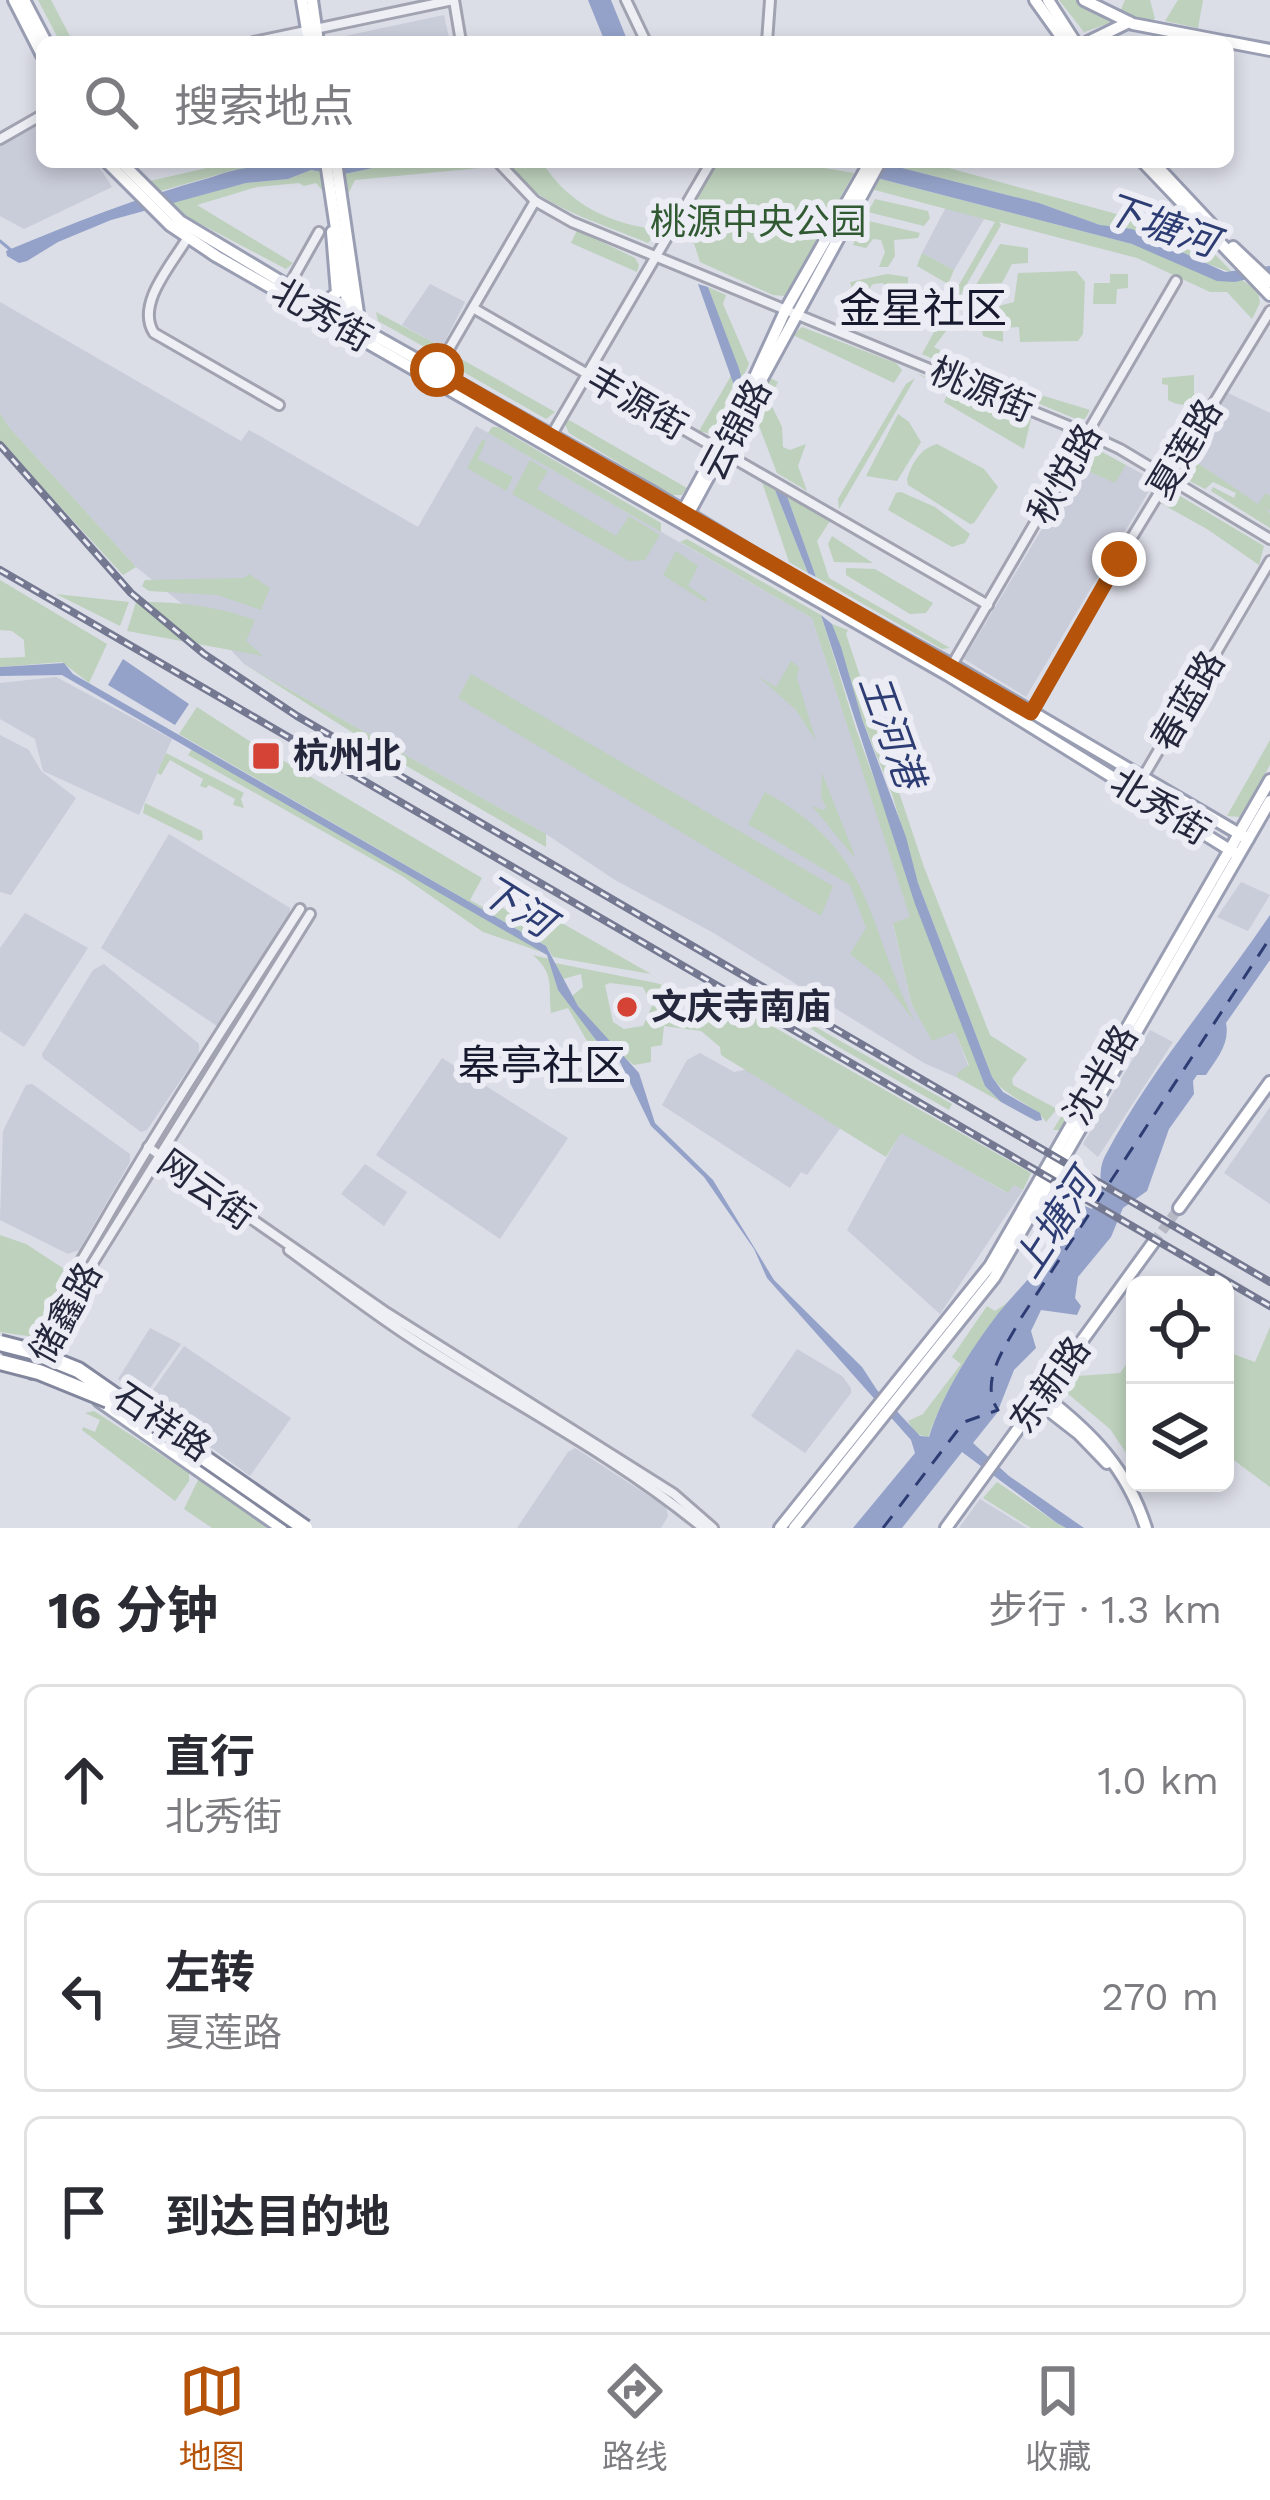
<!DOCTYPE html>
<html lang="zh">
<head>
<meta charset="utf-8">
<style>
  :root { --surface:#fff; --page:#f2f2f3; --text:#2b2b33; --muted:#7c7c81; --line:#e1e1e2; --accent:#b45309 }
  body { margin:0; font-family:"Work Sans","Noto Sans SC",sans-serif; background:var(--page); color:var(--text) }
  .controls { position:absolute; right:36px; bottom:36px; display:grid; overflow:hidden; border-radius:18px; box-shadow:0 6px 18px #0003 }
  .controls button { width:108px; height:108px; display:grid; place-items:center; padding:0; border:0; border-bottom:3px solid var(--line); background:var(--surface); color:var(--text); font:60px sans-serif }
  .stop { position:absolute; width:36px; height:36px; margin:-27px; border:9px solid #b45309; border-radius:50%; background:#fff }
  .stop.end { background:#b45309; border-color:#fff; box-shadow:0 3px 12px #0008 }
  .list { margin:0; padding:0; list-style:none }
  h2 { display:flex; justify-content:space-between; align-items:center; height:156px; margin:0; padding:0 48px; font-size:51px }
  h2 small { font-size:39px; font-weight:400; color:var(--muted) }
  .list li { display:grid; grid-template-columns:78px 1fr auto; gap:36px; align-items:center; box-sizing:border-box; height:192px; margin:0 24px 24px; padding:0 24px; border:3px solid var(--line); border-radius:18px }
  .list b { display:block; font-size:45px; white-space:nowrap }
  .list p { margin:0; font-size:39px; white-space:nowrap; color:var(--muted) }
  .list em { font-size:39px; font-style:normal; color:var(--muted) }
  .icon { flex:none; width:66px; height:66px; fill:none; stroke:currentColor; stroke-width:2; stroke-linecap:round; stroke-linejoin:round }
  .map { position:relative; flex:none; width:1270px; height:1528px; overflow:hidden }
  .search { position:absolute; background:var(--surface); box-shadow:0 6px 18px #0003; left:36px; right:36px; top:36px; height:132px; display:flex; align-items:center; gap:30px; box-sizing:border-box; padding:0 42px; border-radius:18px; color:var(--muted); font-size:45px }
  .sheet { height:804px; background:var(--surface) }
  nav { display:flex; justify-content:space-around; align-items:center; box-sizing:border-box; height:168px; border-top:3px solid var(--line); background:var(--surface); font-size:33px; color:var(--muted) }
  nav a { display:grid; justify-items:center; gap:6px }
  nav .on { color:var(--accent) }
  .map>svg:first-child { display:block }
  .built { fill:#c9ccd9 }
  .green { fill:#bdd1bc }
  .water { fill:#94a2c9 }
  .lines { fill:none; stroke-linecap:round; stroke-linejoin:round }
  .stream { stroke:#94a2c9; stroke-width:3 }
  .ferry { stroke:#2d3d73; stroke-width:3; stroke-dasharray:15 12; stroke-linecap:butt }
  .major-tunnel { stroke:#b7b9c5; stroke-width:10; stroke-dasharray:10 5; stroke-linecap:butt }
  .minor-casing { stroke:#a1a3b1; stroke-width:14 }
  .major-casing { stroke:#9a9eb3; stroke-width:16 }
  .minor { stroke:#eeeff5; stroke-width:8 }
  .major { stroke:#fff; stroke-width:10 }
  .rail-casing { stroke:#747991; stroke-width:8 }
  .rail { stroke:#ebecf4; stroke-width:3; stroke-dasharray:9; stroke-linecap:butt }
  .highway-bridge-casing { stroke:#82879e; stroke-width:20; stroke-linecap:butt }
  .highway-bridge { stroke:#fff; stroke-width:14 }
  .route { stroke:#b45309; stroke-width:15 }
  .poi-dot { fill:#d54337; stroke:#ebecf4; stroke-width:4.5 }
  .labels { text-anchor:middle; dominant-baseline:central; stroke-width:12; stroke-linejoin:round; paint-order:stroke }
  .park-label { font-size:36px; fill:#315a33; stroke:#ebecf4 }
  .street-label { font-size:36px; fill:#25283d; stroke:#ebecf4 }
  .poi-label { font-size:36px; font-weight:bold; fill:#25283d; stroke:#ebecf4; text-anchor:start }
  .water-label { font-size:39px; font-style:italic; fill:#2d3d73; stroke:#ebecf4 }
  .quarter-label { font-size:42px; fill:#171a2e; stroke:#ebecf4 }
</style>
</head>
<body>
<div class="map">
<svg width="1270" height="1528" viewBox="0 0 1270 1528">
  <rect width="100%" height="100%" fill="#dbdde7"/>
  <g class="built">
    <path d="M444,15l6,27h-119v-3z"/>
    <path d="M42,120v42h54l16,25 -88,42 -24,-13v-71z"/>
    <path d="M946,207l38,12 -30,51 -32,-17z"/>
    <path d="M430,284l35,18 -23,45 -40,-22z"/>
    <path d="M0,302l241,139 8,-11 169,97 58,-101 336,192 99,300 -18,6 19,81 20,35 23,-9 14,37 -13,6 2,4 -34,-15 -212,-131 -97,-52 -69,-46 -302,-170 -38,-41 -70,-56 -128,-141 -8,-13z"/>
    <path d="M1226,392l44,21v100l-81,-56z"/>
    <path d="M1126,465l29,16 -129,216 -62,-38 115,-192 35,15z"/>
    <path d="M56,677l116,62 -33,76 -96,-44 -8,-32 -35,-20v-36z"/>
    <path d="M0,735l29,15 12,21 35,27 -65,97 -11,-3z"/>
    <path d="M169,834l121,74 -1,15 -59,103 -10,2 -119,-80z"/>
    <path d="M1241,882l29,13 -22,36 -31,-14z"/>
    <path d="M25,913l63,35 -64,99 -24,-16v-83z"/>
    <path d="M104,964l95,80v9l-52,77 -6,2 -98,-74 -1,-4 51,-84z"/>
    <path d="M1150,1030l23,12 -75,115 -15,-13z"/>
    <path d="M700,1053l34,19 26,-5 89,49 -42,59 -6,-3 -11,16 -128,-83 25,-45z"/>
    <path d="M442,1058l126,80 -68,101 -124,-84z"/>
    <path d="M32,1084l98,70v8l-51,88 -11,4 -68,-34 3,-89 23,-46z"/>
    <path d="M1270,1107v97l-46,-31z"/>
    <path d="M901,1132l106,61 7,-8 9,5 -83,124 -93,-84z"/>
    <path d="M365,1164l42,28 -23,34 -43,-32z"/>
    <path d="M150,1328l31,16 -38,54 -25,-19z"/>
    <path d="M184,1346l107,72 -41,58 -104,-76z"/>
    <path d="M797,1349l45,27 9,12v5l-46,60 -54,-37z"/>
    <path d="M575,1448l91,59 2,9 -7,12h-144l51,-76z"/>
    <path d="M980,1499l47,29h-68z"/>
  </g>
  <g class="green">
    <path d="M38,0h13l22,42h-13z"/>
    <path d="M1059,0h21l35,21 -31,11z"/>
    <path d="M1125,0h25l5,19 -8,3 -28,-8z"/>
    <path d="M1178,0h25l-5,28 -33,-7z"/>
    <path d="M233,162h59l-58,8 -77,22 -7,-11z"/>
    <path d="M401,162h77l2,6 -125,12 -15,30 -24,-27 -12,3 -5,-3 -42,4 -60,18 96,58 -7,6 -108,-57 -10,-10 78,-19 42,-4 23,-9 29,5z"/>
    <path d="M503,162h39c27,43 68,62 118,68l-12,13c-50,-21 -110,-36 -145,-81z"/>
    <path d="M716,162h74l64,11 -69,123 -12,-1 -73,-33 -14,-44z"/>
    <path d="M888,162h39l270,74 36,37 -194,-70 -137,-35h-18z"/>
    <path d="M877,178l255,66 103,38 7,-2 16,11 2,12 -8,16 -25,-27h-17l-73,-34 -138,-36 2,3 -48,83 -6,-2 48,-84 -124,-33z"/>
    <path d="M875,199l53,12 2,7 -6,8 -56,-14z"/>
    <path d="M864,220l56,13 -2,5 -24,2 1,16 -7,11h-9l6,-15 -4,-12 -8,-1 -7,9 -13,-3z"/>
    <path d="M577,230l58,28 4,7 -2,7 -66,-29z"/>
    <path d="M1000,244l28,4v15l-16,1 -10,19 -21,1 -7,13 9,2 -10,13 -11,-3z"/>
    <path d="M922,253l32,17 -6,14 -31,-18z"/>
    <path d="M1076,271l9,11 -2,52 -5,7 -58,1 -1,-15 -16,1v14l-20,-6 -3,-19 7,-8 27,-7 4,-29z"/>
    <path d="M887,274l21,3v16l-7,9 -11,2 2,-9 -9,-12 -10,1 -5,6 -16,-1 -2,-7z"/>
    <path d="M1110,274h18v14l-11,1 -1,15h-23l1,-21h16z"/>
    <path d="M708,287l18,8 -3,9 26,60 -7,15z"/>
    <path d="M376,312l66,35 -5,7 -59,-33z"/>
    <path d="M944,314l11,5 -21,28 67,36 -3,5 -76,-34z"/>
    <path d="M802,327l94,36 6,7 -8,13 -101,-48z"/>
    <path d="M454,354v1l101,57 -9,7 -93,-53z"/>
    <path d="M916,373l115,46 -7,30 -80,-47 5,-12z"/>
    <path d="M732,374l4,17 -25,43 -12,-3z"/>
    <path d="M1194,375v18l4,5c-8,9 -20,8 -30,2v-15l-6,-1v-6z"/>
    <path d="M770,378l8,4 -9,18 13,27 1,20 7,3 16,-6 -8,22 9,25 -30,-18 -24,-63z"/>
    <path d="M915,378l-5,9 -71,122 -1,-10 68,-115z"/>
    <path d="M1011,386l79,24 -5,9h-9l-67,-28z"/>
    <path d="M0,413l8,13 128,141 -13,8 -123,-134z"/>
    <path d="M898,414l11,8 12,20 -24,39 -31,-5z"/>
    <path d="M569,420l104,60 14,8 -5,7h-10l-103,-62 -4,-9z"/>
    <path d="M492,427h6l163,96v9l-173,-99z"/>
    <path d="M482,440l4,1 -8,18 35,18 -7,14 -39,-23z"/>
    <path d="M937,444l47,25 14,18 -24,36 -4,1 -62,-39 -1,-6c5,-16 13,-30 30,-35z"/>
    <path d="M1091,446l35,19 -11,18 -36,-16z"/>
    <path d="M1189,457l69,47 8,-11 4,3v14l-6,-2 6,5v15l-59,-37 2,-4 21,11 2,-5 -23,-11 -8,7 -23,-12z"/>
    <path d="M530,460l18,11 -11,18 79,47 13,-20 31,19 -15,25 -16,1 -117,-67z"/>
    <path d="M762,482l13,8 33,83 -19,-11z"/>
    <path d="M1170,490l94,56 -5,19 -52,-36 -47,-26z"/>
    <path d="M901,492l34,15 35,27 -5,9 -13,4 -64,-37 8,-17z"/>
    <path d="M787,496l43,25 -13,20 12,37 121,70 -8,1 -126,-72z"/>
    <path d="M832,536l41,27 -39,-1 -6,-18z"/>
    <path d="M687,539l134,76 35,114 129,357 16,16 -43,-24 -2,-4 13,-9 -14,-33 -23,9 -20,-36 -19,-82 17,-6 -98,-299 -132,-76z"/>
    <path d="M676,551l22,15 -10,20 19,13 -2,3 -42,-27z"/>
    <path d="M846,568l29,1 58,34 -7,10 -16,1 -64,-39z"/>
    <path d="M249,574l21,14 -9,22 -44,-15 -68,-4 -7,-5 3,-6 99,-2z"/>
    <path d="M0,580l107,64 -18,39 -27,-21 -62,5v-9l25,-1 -1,-17 -12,-9 -12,-1z"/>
    <path d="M56,594l73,8 -9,24z"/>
    <path d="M136,602c40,-1 81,4 119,18l-9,21 17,15 -136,-25z"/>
    <path d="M832,624l16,6 -2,4 78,233 66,168 37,24 -15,20 1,6 44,24 -11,13c-12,-18 -40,-24 -54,-45l-74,-194 -26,-89 -30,-75z"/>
    <path d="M791,661l8,6 -2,11 19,63 -20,-31 -37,-33 17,10z"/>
    <path d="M244,664l302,170v13l-153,-89z"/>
    <path d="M471,674l362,212 -12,30 -363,-218z"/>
    <path d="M197,707l60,39 -3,19 12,7 11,-15 205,121 -12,22 20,11 4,-7 28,13 4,-8 -22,-13 2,-5 145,83 -98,-17 -7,-11 -367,-212z"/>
    <path d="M1270,740v25l-30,52 -13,-1z"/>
    <path d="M192,749l355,205 -64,-22 -81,-56 -214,-121z"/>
    <path d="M166,753l78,40 -3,6 3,9 -11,-3 2,-6 -26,-14 -3,3 -6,-2 3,-7 -33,-19 -9,15 -4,-2z"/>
    <path d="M822,773l31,78 1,6 -42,-51 12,4 2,-3 -5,-10z"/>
    <path d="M765,792c112,62 100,132 150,230l-33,-43 -32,-25 16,-26 -16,-43 -102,-61z"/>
    <path d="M145,803l57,28 1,8 -4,2 -56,-28z"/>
    <path d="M533,955l16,4 9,31 45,55 -9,8 -26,-45 -17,5c-3,-29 4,-38 -18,-58z"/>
    <path d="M555,963l101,20 65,20 -3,9h-5l-64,-13 -6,-12 -33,-4 -5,2 8,37 11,7 19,-3 9,-20 65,15 12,-14 43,19 259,147 -8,17 -9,-5 -6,8 -107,-60 -15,24 -165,-102 -1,-8 -19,-16 -37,-5 -2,19 -11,2v15l-17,3 -22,-17 -41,-51 12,-10 -2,-13 -18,5z"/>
    <path d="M773,1003l179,101 -3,6 -114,-65z"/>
    <path d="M1099,1060l3,6 -41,64h-8l41,-69z"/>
    <path d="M0,1235l26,9 46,30 -38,63 -34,-5z"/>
    <path d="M1016,1297c-38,38 -70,89 -88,141l-13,-5 -7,-12 15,-7 38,-50 -9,-7 35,-51 8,5z"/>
    <path d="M1270,1327v160l-39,-29 -6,2v-109l30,11z"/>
    <path d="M1135,1352v114l-25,-37 -43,-36 11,-17 42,-3z"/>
    <path d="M94,1411l95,62v8l-14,20 -93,-71 1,-3 12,5 5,-12 -15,-7z"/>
    <path d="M198,1480l6,2 63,46h-55l-28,-19z"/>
    <path d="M997,1482l60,41 9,5h-35l-48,-30z"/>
  </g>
  <g class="water">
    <path d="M588,0h23l17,42h-23z"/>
    <path d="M292,162h109l-61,13 -29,-5 -23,9 -42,4 -135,37 -53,22 -31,19 -8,2 -12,-7 -1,-5c64,-27 133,-54 203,-73 15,-5 30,-10 46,-11 14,-1 24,0 37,-5z"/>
    <path d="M883,168h19l137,35 61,22 32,4 93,43 45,-6v8l-35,8 -18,-1 -85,-37 -255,-66z"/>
    <path d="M698,284l10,3 30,79 4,13 -6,12z"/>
    <path d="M775,490l12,6 29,81 -8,-4z"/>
    <path d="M821,615l11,9 9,23 21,72 44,118 12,46 74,194 11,15 37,21 2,7 -6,1 -35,-19 -16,-16 -70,-182z"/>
    <path d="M123,659l66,45 -14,21 -67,-40z"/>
    <path d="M64,663l9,11 473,272 32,60 61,67 16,50 58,57 61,100 88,87 15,23 43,46 9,1c14,-44 40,-85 68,-122 30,-38 65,-65 83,-111l12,5c14,-24 4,-35 13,-53 45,-86 111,-161 165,-241v45l-44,63c4,21 -9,35 -20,52h-9l-4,6 1,13 -25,35 -22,62 -24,17 -12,29 -33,40 -3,21 6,8 -4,9 -36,-5 -10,21 5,17 -22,22 -17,43 -24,30 36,33 75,52h-18l-9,-5 -95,-71 -60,76h-49l62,-75 -4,-13 -144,-162 -13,-29 -50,-72 -53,-51 -31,-64 -24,-22 -38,-50 -11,-35 -485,-280 -62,1v-9z"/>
  </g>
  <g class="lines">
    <g class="stream">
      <path d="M677,199l6,25"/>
      <path d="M0,241l12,10"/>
    </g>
    <path class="ferry" d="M883,1528l81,-106 34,-12c-20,-29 9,-65 23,-92l249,-380"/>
    <path class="major-tunnel" d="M1153,1243l26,-35"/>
    <g class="minor-casing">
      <g id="minor">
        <path d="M454,0l7,42"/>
        <path d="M626,0l20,42"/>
        <path d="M253,42l200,-42"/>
        <path d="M767,42l3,-42"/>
        <path d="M0,139l42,-24"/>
        <path d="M498,162l37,39 37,21 516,212 32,15 150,90"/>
        <path d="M188,237c-15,26 -53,67 -34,96l125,72"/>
        <path d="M288,287l31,-55"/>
        <path d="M473,308l515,297"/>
        <path d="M435,373l100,-172"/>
        <path d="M551,436l160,-274"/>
        <path d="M952,665l224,-384"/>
        <path d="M1032,712l91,-160 147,-241"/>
        <path d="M1143,777l127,-216"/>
        <path d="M148,1147l239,166 287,181 39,34"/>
        <path d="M289,1250c45,33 88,67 136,97 93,59 192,110 278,181"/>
        <path d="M45,1355l41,-81 224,-360"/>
        <path d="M32,1374c10,-55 44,-103 71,-150 62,-107 130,-211 197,-315"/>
      </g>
    </g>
    <g class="major-casing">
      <g id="major">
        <path d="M14,0l28,55"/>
        <path d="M24,0l22,42"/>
        <path d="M302,0l7,42"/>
        <path d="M312,0l6,42"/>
        <path d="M1035,0l30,42"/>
        <path d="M1048,0l27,42"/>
        <path d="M1084,0l49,24 94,18"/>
        <path d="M1088,42l41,-20"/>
        <path d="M1228,42l42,8"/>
        <path d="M107,162l63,63 46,31 732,419 290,180"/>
        <path d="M121,162l59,59 130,78"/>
        <path d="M326,162l25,166"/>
        <path d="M336,162l24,165"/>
        <path d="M1143,162l127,133"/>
        <path d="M1153,162l59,63"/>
        <path d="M1233,247l37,35"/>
        <path d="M315,302l13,-2 9,-7 -5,-61"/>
        <path d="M347,320l307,173 150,91 148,81 296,174"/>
        <path d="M682,513l66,-121 38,-83 84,-147"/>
        <path d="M686,518l194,-356"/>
        <path d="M1179,1208l91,-126"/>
        <path d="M1043,1395c48,37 84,73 103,133"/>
        <path d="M99,1401l182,127"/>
        <path d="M1038,1402l41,32 28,29"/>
        <path d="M780,1528l210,-262 280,-486"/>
        <path d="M794,1528l200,-250 276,-477"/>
        <path d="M946,1528l207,-285"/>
      </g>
    </g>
    <use href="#minor" class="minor"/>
    <use href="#major" class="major"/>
    <g class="rail-casing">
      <g id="rail">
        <path d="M0,445l131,148 73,61 93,62 973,566"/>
        <path d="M0,570l1270,736"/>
      </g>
    </g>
    <use href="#rail" class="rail"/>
    <g class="highway-bridge-casing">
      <g id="highway-bridge">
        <path d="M0,1343l31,8 47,19 227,158"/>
        <path d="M0,1362l39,10 69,28"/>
      </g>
    </g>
    <use href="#highway-bridge" class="highway-bridge"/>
  </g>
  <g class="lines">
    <path class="route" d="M437,370l594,343 88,-154"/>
  </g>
  <g class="poi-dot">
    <rect x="251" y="741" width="30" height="30" rx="6"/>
    <circle cx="627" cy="1007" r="12"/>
  </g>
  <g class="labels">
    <g class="park-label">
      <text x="758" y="222">桃源中央公园</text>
    </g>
    <g class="street-label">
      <text transform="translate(322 315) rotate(30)">北秀街</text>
      <text transform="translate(982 390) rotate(23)">桃源街</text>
      <text transform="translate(637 403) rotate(30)">丰源街</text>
      <text transform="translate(736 430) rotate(-62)">云锦路</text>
      <text transform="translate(1185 449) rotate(-59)">夏莲路</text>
      <text transform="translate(1065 474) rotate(-60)">秋悦路</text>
      <text transform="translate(1188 701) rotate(-60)">春蓝路</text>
      <text transform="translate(1160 807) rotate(32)">北秀街</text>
      <text transform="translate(1101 1075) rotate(-60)">沈半路</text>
      <text transform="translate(206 1190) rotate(36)">网云街</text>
      <text transform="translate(66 1313) rotate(-61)">储鑫路</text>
      <text transform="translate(1050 1385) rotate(-54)">东新路</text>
      <text transform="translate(162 1422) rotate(34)">石祥路</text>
    </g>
    <g class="poi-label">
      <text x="293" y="756">杭州北</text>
      <text x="651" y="1007">文庆寺南庙</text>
    </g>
    <g class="water-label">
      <text transform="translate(1161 225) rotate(19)">下塘河</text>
      <text transform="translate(892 731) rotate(70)">王河港</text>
      <text transform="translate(517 906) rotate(32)">下河</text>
      <text transform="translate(1054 1224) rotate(-57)">上塘河</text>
    </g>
    <g class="quarter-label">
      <text x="923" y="308">金星社区</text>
      <text x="542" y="1065">皋亭社区</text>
    </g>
  </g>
</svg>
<div class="controls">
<button><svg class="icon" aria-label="locate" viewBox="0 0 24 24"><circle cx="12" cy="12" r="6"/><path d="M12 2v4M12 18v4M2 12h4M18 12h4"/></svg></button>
<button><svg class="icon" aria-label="layers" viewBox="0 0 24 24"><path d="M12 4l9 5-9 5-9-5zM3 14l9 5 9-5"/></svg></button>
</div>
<div class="stop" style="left:437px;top:370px"></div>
<div class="stop end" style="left:1119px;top:559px"></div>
<div class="search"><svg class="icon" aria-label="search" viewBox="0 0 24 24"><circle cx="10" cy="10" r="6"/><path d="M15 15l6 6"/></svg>搜索地点</div>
</div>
<section class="sheet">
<h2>16 分钟<small>步行 · 1.3 km</small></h2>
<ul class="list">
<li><svg class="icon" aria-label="ahead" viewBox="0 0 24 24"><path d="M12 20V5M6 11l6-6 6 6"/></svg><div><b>直行</b><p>北秀街</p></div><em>1.0 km</em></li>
<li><svg class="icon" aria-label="left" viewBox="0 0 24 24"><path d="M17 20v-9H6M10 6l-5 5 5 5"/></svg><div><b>左转</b><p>夏莲路</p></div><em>270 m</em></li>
<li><svg class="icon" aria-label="arrive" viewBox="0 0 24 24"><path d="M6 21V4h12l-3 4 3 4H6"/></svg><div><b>到达目的地</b></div></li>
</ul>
</section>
<nav>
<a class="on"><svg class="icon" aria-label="map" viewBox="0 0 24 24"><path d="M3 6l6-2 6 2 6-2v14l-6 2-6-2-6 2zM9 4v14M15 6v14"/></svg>地图</a>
<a><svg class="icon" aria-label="directions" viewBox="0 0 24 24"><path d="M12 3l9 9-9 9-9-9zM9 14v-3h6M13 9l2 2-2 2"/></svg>路线</a>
<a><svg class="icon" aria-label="saved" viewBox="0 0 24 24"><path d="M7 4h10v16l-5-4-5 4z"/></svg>收藏</a>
</nav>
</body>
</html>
